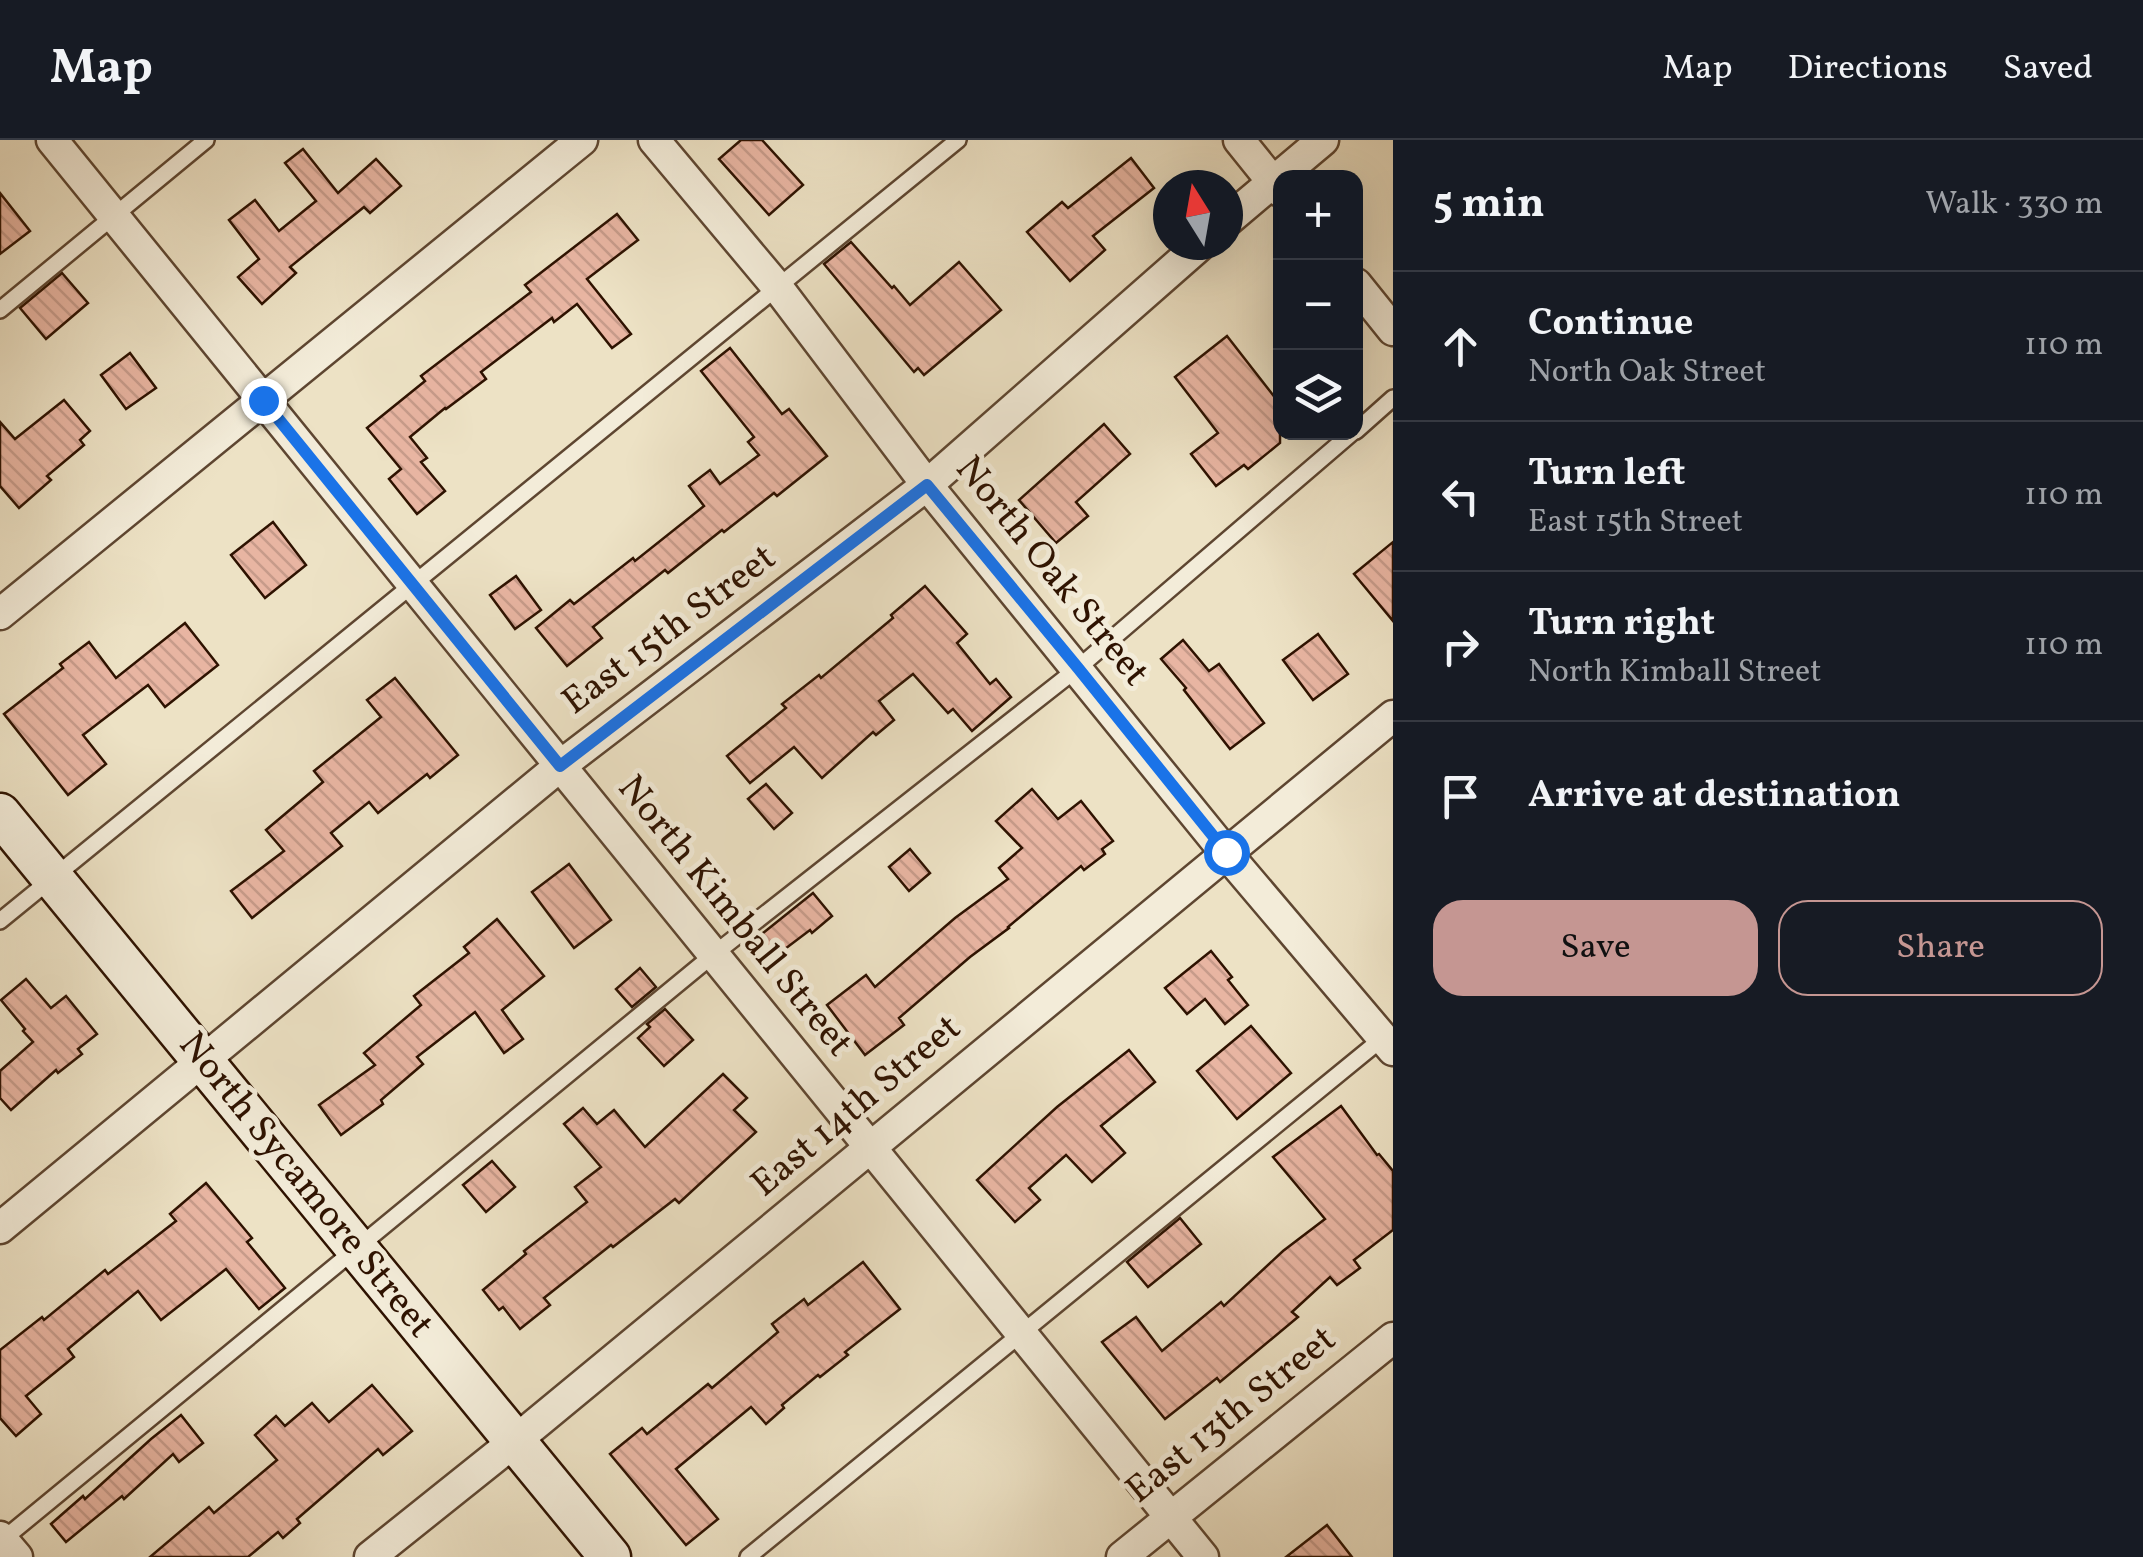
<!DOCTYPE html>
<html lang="en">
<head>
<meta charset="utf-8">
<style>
  :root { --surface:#171b24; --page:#242831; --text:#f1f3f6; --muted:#9ea1a6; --line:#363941; --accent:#c59692 }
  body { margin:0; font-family:Vollkorn,serif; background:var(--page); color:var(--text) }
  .controls { position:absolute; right:30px; top:30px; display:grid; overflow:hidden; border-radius:20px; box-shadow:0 10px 40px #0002 }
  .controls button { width:90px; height:90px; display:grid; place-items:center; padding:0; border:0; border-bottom:2px solid var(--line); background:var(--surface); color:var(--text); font:50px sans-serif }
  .compass { position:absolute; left:1153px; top:30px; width:90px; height:90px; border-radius:50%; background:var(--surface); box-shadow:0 10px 40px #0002; rotate:349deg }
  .stop { position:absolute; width:30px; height:30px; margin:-22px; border:8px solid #1a73e8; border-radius:50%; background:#fff }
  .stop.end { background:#1a73e8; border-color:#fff; box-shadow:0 2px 10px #0008 }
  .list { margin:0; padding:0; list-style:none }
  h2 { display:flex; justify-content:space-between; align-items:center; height:130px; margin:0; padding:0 40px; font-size:42px }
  h2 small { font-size:32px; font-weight:400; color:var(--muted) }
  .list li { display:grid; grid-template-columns:65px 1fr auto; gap:30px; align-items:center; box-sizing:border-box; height:150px; padding:0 40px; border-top:2px solid var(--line) }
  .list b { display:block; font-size:38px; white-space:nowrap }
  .list p { margin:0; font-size:32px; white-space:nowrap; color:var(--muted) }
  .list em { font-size:32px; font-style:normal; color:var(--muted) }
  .actions { display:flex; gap:20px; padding:30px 40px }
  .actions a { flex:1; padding:22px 0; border:2px solid var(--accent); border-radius:30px; text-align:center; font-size:35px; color:var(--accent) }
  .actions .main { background:var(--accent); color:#111 }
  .icon { flex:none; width:55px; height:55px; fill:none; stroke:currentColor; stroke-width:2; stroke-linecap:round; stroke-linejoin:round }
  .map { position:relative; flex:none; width:1393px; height:1417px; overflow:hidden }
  header { display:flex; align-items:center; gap:60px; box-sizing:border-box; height:140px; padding:0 50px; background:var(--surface); border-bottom:2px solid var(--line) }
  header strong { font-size:48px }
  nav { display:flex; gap:55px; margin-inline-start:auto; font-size:35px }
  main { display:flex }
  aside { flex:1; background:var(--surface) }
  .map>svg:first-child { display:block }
  .building { fill:url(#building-back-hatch); stroke:#2e1200; stroke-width:2.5 }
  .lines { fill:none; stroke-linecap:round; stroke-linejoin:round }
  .service-casing { stroke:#5e4631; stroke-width:20 }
  .minor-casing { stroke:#5e4631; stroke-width:35 }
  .secondary-casing { stroke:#2e1200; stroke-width:45 }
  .service { stroke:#f3ecd9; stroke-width:15 }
  .minor { stroke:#f3ecd9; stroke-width:30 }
  .secondary { stroke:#f3ecd9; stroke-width:40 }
  .route { stroke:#1a73e8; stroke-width:12 }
  .labels { text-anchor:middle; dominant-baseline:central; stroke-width:10; stroke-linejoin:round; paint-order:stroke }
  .street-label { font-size:38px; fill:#2e1200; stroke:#f3ecd9 }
</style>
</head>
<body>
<header>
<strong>Map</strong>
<nav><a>Map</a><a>Directions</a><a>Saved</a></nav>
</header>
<main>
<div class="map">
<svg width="1393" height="1417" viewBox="0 0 1393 1417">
  <defs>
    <pattern id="building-back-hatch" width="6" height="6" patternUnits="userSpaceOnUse" patternTransform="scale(2.5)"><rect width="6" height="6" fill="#e8b5a2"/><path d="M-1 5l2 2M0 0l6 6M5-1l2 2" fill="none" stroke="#c79b8a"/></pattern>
  </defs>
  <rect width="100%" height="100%" fill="#ede2c5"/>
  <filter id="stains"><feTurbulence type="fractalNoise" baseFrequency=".002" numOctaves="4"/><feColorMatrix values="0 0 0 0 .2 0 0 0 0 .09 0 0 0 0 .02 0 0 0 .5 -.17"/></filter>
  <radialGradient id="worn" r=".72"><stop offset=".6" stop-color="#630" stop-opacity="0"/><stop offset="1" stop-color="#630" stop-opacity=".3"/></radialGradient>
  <g class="building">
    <path d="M741,0h21l41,45 -34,30 -50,-56z"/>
    <path d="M303,9l35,44 38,-34 25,27 -31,27 -6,-6 -74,60 6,6 -34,31 -24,-27 21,-18 -30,-39 26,-20 24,31 37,-30 -31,-38z"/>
    <path d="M1131,18l23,30 -61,48 12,14 -35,31 -43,-49 35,-30 6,6z"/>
    <path d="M0,53l30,38 -30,23z"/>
    <path d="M617,74l21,26 -51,39 44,55 -19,14 -35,-44 -23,18 -2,-4 -71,54 5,7 -40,30 -1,-1 -35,29 17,21 -6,4 24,29 -28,23 -28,-35 12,-10 -34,-41 58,-47 -4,-5 110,-84 -6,-7z"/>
    <path d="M851,102l41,46 2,-2 16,19 49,-43 42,48 -77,65 -6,-7 -4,4 -90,-108z"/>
    <path d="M62,133l26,30 -42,36 -26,-31z"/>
    <path d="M1227,196l53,68v39l-32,26 -4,-4 -28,21 -25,-32 27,-21 -43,-56z"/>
    <path d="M730,208l52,66 7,-5 38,47 -50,40 -3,-3 -50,39 -2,-2 -54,43 -3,-3 -72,57 9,11 -35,28 -31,-38 34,-28 4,4 59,-46 2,3 69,-55 -15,-20 21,-16 10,14 39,-29 -11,-13 6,-5 -53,-66z"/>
    <path d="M130,213l26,35 -30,21 -25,-34z"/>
    <path d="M64,260l26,31 -10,9 4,5 -37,31 4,4 -32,28 -19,-22v-64l15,17z"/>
    <path d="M1104,284l26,30 -54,48 12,14 -32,27 -37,-43z"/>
    <path d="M273,382l33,43 -41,33 -34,-43z"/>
    <path d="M1393,402v79l-39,-47z"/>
    <path d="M516,436l25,34 -26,19 -25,-34z"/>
    <path d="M925,446l42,48 -10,9 33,41 6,-5 15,18 -39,34 -19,-22 -5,4 -35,-39 -34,27 15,19 -18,15 -3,-3 -51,46 -28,-31 -44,36 -23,-27 59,-48 -4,-4 37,-29 2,3 72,-60 -2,-3z"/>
    <path d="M185,483l33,42 -53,42 -17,-22 -65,50 23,29 -38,31 -64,-81 59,-46 -3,-4 29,-22 27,36z"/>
    <path d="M1318,494l30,40 -35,26 -30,-40z"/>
    <path d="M1183,500l26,31 10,-7 45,59 -34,26 -46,-59 2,-2 -25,-29z"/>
    <path d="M395,538l63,77 -28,23 -3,-4 -49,39 -9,-11 -38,31 11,13 -90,72 -21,-27 53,-40 -18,-21 57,-48 -9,-11 67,-54 -14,-17z"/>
    <path d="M766,644l26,29 -18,16 -26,-30z"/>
    <path d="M1032,649l26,30 23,-18 32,40 -11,8 3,5 -21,16 -3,-4 -73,61 1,1 -39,29 -71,61 5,7 -39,30 -38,-50 39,-30 9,12 80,-69 53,-39 -9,-11 23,-20 -26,-27z"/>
    <path d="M910,709l20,24 -21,18 -20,-24z"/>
    <path d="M569,724l42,56 -37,28 -42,-56z"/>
    <path d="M813,753l19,23 -20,17 -2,-3 -37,28 -15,-21z"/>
    <path d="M497,779l47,57 -42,34 21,29 -19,14 -29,-41 -58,45 6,7 -42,36 2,4 -42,31 -22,-30 56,-40 -11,-12 57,-48 -7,-9 55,-43 -5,-6z"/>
    <path d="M1211,811l21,26 -4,3 20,25 -23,19 -20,-25 -18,15 -22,-26z"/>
    <path d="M640,828l16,19 -24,20 -16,-18z"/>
    <path d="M26,839l25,29 15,-12 31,38 -19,15 4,5 -24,19 -2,-3 -45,40 -11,-12v-27l33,-29 -10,-11 2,-2 -24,-29z"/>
    <path d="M665,869l28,31 -29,26 -26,-28 12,-11 -3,-3z"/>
    <path d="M1251,886l40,47 -54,46 -40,-48z"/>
    <path d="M1129,910l26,32 -54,44 24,27 -33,29 -26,-27 -37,33 11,12 -25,22 -38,-42 80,-73z"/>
    <path d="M723,934l24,24 -13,12 22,22 -77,71 -4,-4 -62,48 -2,-2 -67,53 6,7 -30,24 -17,-22 -4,3 -16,-20 43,-36 -2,-3 63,-49 -12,-15 26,-20 -37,-43 19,-16 14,16 17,-14 31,37z"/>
    <path d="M1341,966l36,49 2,-1 14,17v59l-39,30 6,8 -23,17 -7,-8 -38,35 6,5 -78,65 -3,-4 -52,41 -63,-77 34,-25 26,34 59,-49 3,4 59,-55 42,-32 -52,-62z"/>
    <path d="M492,1021l23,26 -29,25 -23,-27z"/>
    <path d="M206,1043l46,55 -5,4 38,46 -26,21 -33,-40 -65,51 -23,-29 -70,58 6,8 -48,39 15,18 -25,22 -16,-18v-68l42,-33 2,3 61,-50 3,4 68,-53 -6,-7z"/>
    <path d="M1180,1078l21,26 -53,43 -21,-25z"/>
    <path d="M863,1122l37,47 -55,43 3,3 -28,22 -2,-2 -36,30 2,3 -18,16 -15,-17 -75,62 42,50 -32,26 -76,-91 32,-26 5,6 61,-50 4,4 66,-56 -6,-8 32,-25 4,6z"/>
    <path d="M372,1245l40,46 -29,24 -5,-6 -81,70 3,4 -17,15 -5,-6 -30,25h-98l59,-50 5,6 63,-53 -22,-25 21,-19 9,10 27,-23 17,19z"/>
    <path d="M181,1275l22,28 -24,19 -6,-8 -49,45 -2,-3 -56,46 -15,-18 32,-28 2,3 66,-60z"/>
    <path d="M1327,1385l25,32h-66z"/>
  </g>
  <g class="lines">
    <g class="service-casing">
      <g id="service">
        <path d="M0,170l206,-170"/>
        <path d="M1356,291l37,-33"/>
        <path d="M0,781l958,-781"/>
        <path d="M0,1402l713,-587 365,-287 275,-236"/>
        <path d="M748,1417l636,-520"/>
      </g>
    </g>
    <g class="minor-casing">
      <g id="minor">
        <path d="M52,0l1151,1417"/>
        <path d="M654,0l124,148 149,197 299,368 167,197"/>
        <path d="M1239,0l41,51"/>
        <path d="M1228,80l95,-80"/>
        <path d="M1356,144l37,46"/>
        <path d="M0,474l582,-474"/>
        <path d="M0,1088l560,-462 367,-281 273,-240"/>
        <path d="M0,1397l17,20"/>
        <path d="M370,1417l145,-116 878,-725"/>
        <path d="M1122,1417l271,-219"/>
      </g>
    </g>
    <g class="secondary-casing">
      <path id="secondary" d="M0,674l610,743"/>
    </g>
    <use href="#service" class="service"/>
    <use href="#minor" class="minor"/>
    <use href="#secondary" class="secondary"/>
  </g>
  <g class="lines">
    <path class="route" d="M263,260l297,366 367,-281 151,183 148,184"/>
  </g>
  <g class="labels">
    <g class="street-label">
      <text transform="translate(1051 432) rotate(51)">North Oak Street</text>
      <text transform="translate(670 491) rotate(-37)">East 15th Street</text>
      <text transform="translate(734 777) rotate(51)">North Kimball Street</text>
      <text transform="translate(857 967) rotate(-40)">East 14th Street</text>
      <text transform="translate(305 1046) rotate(51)">North Sycamore Street</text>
      <text transform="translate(1232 1276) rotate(-39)">East 13th Street</text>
    </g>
  </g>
  <rect width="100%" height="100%" filter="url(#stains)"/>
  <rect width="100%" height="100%" fill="url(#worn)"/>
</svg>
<div class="controls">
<button>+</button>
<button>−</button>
<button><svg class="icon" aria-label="layers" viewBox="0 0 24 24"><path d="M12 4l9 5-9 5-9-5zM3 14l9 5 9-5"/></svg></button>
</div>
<svg class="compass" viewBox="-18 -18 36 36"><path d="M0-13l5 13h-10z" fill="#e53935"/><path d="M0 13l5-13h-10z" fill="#9ea1a6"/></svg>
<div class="stop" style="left:1226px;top:712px"></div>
<div class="stop end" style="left:263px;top:260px"></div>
</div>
<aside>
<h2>5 min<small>Walk · 330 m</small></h2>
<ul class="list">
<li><svg class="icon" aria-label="ahead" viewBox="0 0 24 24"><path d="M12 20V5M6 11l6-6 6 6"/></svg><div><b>Continue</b><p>North Oak Street</p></div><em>110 m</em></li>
<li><svg class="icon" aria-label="left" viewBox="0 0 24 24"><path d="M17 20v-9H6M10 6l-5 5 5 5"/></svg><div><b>Turn left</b><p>East 15th Street</p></div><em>110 m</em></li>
<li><svg class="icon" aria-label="right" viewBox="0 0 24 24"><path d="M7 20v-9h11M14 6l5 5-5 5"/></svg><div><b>Turn right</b><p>North Kimball Street</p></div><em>110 m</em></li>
<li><svg class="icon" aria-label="arrive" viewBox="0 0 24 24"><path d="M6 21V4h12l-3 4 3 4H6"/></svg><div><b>Arrive at destination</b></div></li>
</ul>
<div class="actions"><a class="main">Save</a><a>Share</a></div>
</aside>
</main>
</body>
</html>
